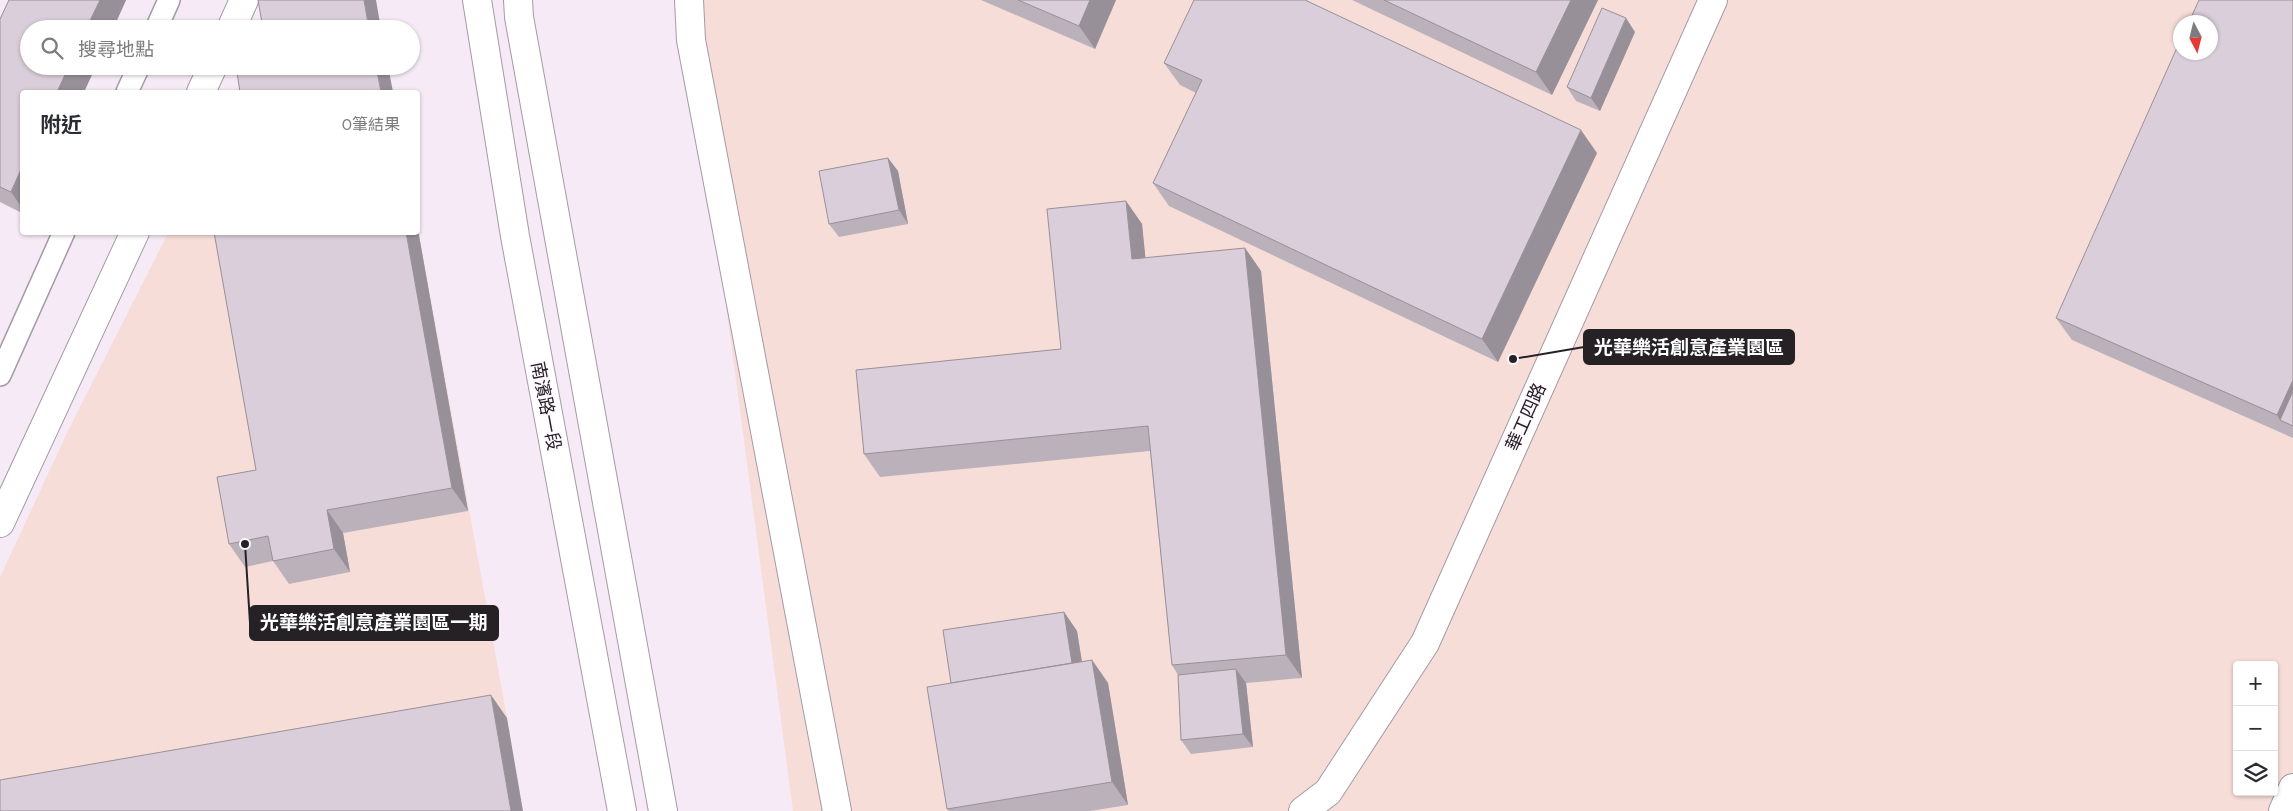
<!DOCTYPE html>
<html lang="zh-TW">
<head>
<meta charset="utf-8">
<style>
  :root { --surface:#fff; --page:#f2f2f3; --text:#2b2b33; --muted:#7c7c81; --line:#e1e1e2 }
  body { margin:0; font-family:Figtree,"Noto Sans TC",sans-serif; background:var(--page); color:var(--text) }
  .controls { position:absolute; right:15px; bottom:15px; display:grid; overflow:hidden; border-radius:5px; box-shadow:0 1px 4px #0004 }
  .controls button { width:45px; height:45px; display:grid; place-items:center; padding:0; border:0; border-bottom:1px solid var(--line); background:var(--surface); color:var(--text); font:25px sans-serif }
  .compass { position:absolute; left:2173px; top:15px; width:45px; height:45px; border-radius:50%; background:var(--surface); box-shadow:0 1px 4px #0004; rotate:173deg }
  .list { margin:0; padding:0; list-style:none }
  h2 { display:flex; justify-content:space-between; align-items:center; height:65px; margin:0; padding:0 20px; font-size:21px }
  h2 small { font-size:16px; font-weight:400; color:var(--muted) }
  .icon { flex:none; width:28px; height:28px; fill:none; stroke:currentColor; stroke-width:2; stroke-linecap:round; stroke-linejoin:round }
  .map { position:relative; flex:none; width:2293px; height:811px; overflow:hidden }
  .search { position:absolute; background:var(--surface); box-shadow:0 1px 4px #0004; left:20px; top:20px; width:400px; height:55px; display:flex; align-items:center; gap:12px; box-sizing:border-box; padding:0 18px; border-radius:28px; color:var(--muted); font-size:19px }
  .panel { position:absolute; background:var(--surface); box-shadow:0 1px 4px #0004; left:20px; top:90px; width:400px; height:145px; border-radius:5px }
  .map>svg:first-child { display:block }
  .industrial { fill:#f7ddd8; fill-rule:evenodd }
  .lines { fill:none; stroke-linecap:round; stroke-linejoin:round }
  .service-casing { stroke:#a59aa5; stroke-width:24 }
  .minor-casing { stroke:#a59aa5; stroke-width:30 }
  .secondary-casing { stroke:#a59aa5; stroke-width:30 }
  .service { stroke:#fff; stroke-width:21 }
  .minor { stroke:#fff; stroke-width:28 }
  .secondary { stroke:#fff; stroke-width:28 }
  .wall { fill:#bbb1bb }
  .shaded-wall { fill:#989098 }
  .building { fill:#d9ced9; stroke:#989098 }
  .labels { text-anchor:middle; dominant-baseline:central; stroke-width:4; stroke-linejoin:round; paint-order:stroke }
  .street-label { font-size:18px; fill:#252125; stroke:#fef9fe }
  .leader { fill:none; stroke:#252125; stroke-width:2 }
  .callout-dot { fill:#252125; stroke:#fef9fe; stroke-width:2 }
  .callout { fill:#252125; stroke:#252125; stroke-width:2 }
  .callout-label { font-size:19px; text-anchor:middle; font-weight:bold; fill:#fff }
</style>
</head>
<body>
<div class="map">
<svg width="2293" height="811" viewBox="0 0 2293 811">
  <rect width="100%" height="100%" fill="#f5eaf5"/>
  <g class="industrial">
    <path d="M689,0h1604v811h-1500l-102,-771zM2180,22h30v30h-30zM2237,665h37v127h-37z"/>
    <path d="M418,229l89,489 -507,93v-234l68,-146 100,-198 250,-1z"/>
  </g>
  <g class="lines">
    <g class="service-casing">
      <g id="service">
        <path d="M156,29l13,-29"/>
        <path d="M127,92l12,-26"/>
        <path d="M0,375l64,-143"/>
      </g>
    </g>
    <g class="minor-casing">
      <g id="minor">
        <path d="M689,0l2,40 146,771"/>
        <path d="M231,29l13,-29"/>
        <path d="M201,92l12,-26"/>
        <path d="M0,523l135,-291"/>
        <path d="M1303,811l25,-19 97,-149 288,-643"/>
        <path d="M2283,811l10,-23"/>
      </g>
    </g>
    <g class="secondary-casing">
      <g id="secondary">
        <path d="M477,0l38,236 107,575"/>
        <path d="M518,0l1,17 144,794"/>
      </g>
    </g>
    <use href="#service" class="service"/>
    <use href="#minor" class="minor"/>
    <use href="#secondary" class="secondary"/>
  </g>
  <g class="wall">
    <path d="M9,0h117l-13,29 -84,37h67l-12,26h-62v121l-22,-11v-183z"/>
    <path d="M981,0h135l-21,49z"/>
    <path d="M1352,0h246l-46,95z"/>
    <path d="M2293,0v438l-221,-98 -16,-22z"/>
    <path d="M1635,32l-35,79 -24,-10 -9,-14z"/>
    <path d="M1164,63l433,90 -99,209 -329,-156 -16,-23 43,-90 -16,-8z"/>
    <path d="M888,158l10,13 10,53 -69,13 -10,-13z"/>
    <path d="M1126,201l16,23 3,34 100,-10 16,23 41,407 -56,5 7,64 -62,7 -10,-14 -3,-65 -6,-10 -22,-214 -270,26 -16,-23 197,-105z"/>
    <path d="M418,230l50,281 -125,22 7,39 -61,12 -16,-23 -28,6 -16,-23 27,-74 162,-238z"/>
    <path d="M1064,612l13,19 5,31 10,-2 16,23 20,122 -38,6h-141l-2,-2z"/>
  </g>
  <g class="shaded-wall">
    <path d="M100,0h26l-13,29h-27z"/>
    <path d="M364,0h12l5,29h-12z"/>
    <path d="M1090,0h26l-21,49 -16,-23z"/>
    <path d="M1571,0h27l-46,95 -16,-23z"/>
    <path d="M1626,18l9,14 -35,79 -9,-13z"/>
    <path d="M69,66h27l-12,26h-27z"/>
    <path d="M376,66h12l5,26h-12z"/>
    <path d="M1581,130l16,23 -99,209 -16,-23z"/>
    <path d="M888,158l10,13 10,53 -9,-14z"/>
    <path d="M22,167v41l-11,-16z"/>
    <path d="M1126,201l16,23 6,58 -16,-23z"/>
    <path d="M418,230l50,281 -16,-23 -46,-256h12z"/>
    <path d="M1245,248l16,23 41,407 -16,-23z"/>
    <path d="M2293,380v46l-13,-6 -3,-5z"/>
    <path d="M327,510l16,23 7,39 -16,-23z"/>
    <path d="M1064,612l13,19 9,57 -14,-19z"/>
    <path d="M1092,660l16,23 20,122 -16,-23z"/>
    <path d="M1236,669l10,14 7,64 -10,-13z"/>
    <path d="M491,695l16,23 16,93h-12z"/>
  </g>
  <g class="building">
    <path d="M9,0h91l-14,29h-57v37h40l-12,26h-35v75l-11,25 -11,-5v-168z"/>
    <path d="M258,0h106l5,29h-106z"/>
    <path d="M1018,0h72l-11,26z"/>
    <path d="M1194,0h111l276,130 -99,209 -329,-156 49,-103 -38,-17z"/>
    <path d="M1384,0h187l-35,72z"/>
    <path d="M2199,0h94v380l-16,35 -221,-97 124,-277v11h30v-30h-21z"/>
    <path d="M1602,8l24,10 -35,80 -24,-11z"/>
    <path d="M236,66h140l5,26h-141z"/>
    <path d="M888,158l11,52 -70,14 -10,-53z"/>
    <path d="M1126,201l6,58 113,-11 41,407 -114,10 -24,-239 -284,28 -8,-84 205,-21 -14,-140z"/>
    <path d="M214,232h192l46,256 -125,22 7,39 -61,12 -5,-25 -39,8 -12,-67 39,-7z"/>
    <path d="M2293,391v35l-13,-6z"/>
    <path d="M1064,612l8,51 -121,20 -8,-53z"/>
    <path d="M1092,660l20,122 -165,27 -20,-122z"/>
    <path d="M1236,669l7,65 -62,6 -3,-65z"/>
    <path d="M491,695l20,116h-511v-31z"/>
  </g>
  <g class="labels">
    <g class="street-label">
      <text transform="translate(546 406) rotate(79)">南濱路一段</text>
      <text transform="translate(1526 417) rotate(-66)">華工四路</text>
    </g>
  </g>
  <path class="leader" d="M1513 359L1584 347M245 544L250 623"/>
  <g class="callout-dot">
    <circle cx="1513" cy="359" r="5"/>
    <circle cx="245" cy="544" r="5"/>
  </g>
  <g class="callout">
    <rect x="1584" y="330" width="210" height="34" rx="5"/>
    <rect x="250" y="606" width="248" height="34" rx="5"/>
  </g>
  <g class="callout-label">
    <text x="1689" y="354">光華樂活創意產業園區</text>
    <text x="374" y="629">光華樂活創意產業園區一期</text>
  </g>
</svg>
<div class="controls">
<button>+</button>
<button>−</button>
<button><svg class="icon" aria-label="layers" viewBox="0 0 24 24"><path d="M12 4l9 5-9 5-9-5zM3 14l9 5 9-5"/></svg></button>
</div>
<svg class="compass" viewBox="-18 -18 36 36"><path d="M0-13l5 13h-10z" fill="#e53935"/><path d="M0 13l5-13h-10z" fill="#7c7c81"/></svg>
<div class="search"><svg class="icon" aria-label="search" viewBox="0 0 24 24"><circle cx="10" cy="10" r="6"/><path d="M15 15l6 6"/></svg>搜尋地點</div>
<section class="panel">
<h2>附近<small>0筆結果</small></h2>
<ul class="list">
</ul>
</section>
</div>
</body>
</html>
